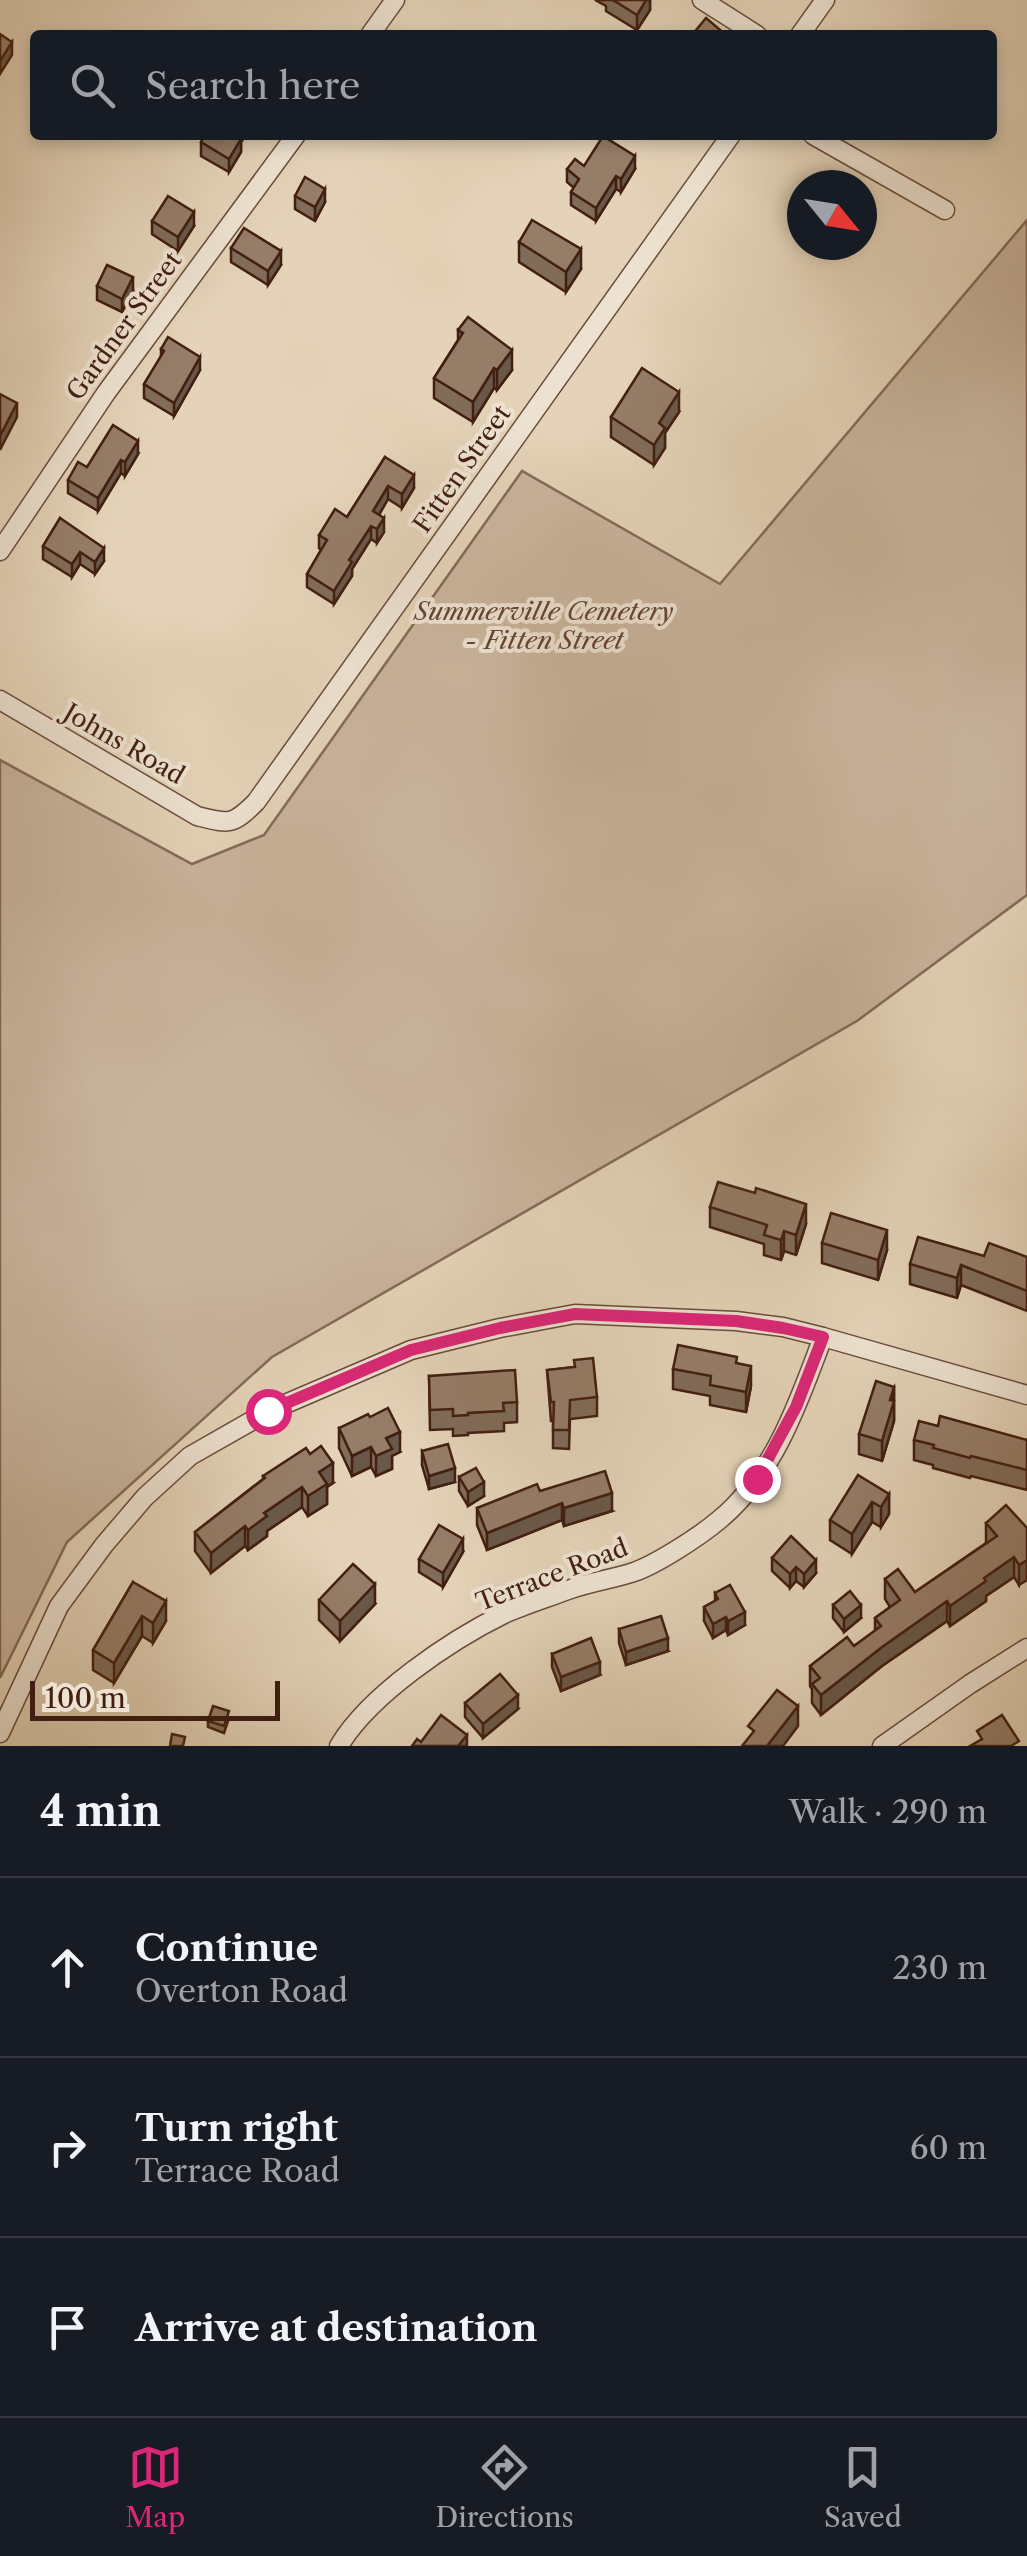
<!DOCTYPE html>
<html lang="en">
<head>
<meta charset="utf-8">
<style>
  :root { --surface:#171b24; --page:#242831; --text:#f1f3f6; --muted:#9ea1a6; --line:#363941; --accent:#db2777 }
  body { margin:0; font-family:"Libre Caslon Text",serif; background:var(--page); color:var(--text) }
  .compass { position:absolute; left:787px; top:170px; width:90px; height:90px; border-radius:50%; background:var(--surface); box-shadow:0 5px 15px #0003; rotate:120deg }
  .scale { position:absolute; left:30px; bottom:25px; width:250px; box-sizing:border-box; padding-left:10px; border:5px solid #421f11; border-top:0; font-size:28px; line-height:35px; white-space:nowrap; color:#421f11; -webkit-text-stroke:8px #ede2d1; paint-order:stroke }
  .stop { position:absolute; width:30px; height:30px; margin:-22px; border:8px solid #db2777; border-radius:50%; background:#fff }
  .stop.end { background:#db2777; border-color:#fff; box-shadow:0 2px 10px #0008 }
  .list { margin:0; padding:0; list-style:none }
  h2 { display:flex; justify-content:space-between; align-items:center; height:130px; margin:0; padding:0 40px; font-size:42px }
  h2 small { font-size:32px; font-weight:400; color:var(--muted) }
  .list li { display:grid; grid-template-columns:65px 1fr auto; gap:30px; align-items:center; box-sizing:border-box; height:180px; padding:0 40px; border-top:2px solid var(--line) }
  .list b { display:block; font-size:38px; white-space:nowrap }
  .list p { margin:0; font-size:32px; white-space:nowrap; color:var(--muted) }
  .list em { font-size:32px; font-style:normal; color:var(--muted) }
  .icon { flex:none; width:55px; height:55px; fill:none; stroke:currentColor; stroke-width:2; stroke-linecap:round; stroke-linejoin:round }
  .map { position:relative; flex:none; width:1027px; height:1746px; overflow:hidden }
  .search { position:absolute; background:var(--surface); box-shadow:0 5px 15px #0003; left:30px; right:30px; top:30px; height:110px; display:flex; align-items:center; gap:25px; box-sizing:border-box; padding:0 35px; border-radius:10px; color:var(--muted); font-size:38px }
  .sheet { height:670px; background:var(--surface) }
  nav { display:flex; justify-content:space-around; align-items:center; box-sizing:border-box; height:140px; border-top:2px solid var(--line); background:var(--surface); font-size:28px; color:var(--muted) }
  nav a { display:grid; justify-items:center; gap:5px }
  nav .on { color:var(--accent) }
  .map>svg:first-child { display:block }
  .green { fill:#c8b49c; stroke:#856a56; stroke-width:2.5 }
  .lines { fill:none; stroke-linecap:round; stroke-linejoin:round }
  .street-casing { stroke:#6a4c3b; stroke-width:21 }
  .street { stroke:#ede2d1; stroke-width:18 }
  .wall { fill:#816c59; stroke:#421f11; stroke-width:2.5 }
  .shaded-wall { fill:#695849; stroke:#421f11; stroke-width:2.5 }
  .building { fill:#967d68; stroke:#421f11; stroke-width:2.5 }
  .route { stroke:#db2777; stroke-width:12 }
  .labels { text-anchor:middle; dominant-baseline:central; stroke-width:8; stroke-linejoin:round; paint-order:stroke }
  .street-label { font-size:25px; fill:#421f11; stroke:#ede2d1 }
  .park-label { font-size:25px; font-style:italic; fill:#644434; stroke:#ede2d1 }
</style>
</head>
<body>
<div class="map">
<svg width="1027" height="1746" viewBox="0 0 1027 1746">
  <rect width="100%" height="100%" fill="#e4d3b8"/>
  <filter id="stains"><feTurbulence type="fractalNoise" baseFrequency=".002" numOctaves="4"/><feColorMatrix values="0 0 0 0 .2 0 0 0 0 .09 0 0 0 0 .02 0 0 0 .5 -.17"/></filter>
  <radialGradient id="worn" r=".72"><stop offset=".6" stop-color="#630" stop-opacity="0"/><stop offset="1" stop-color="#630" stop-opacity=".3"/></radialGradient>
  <path class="green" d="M1027,220v675l-170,126 -585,336 -205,185 -67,136v-918l192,104 72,-29 258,-364 198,113z"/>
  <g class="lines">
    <g class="street-casing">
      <g id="street">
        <path d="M702,0l55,35"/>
        <path d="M370,35l25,-35"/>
        <path d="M800,35l25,-35"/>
        <path d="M813,135l132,75"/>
        <path d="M0,551l106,-158 190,-258"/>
        <path d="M0,700l197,116c32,8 35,10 59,-14l475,-667"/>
        <path d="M0,1733l59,-127 45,-61 41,-48 45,-41 79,-45 142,-61 89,-22 75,-14 161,7 47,6 40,10 204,58"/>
        <path d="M339,1746c30,-51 112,-106 165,-132 20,-9 43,-16 64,-24 22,-8 45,-11 66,-18 23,-8 66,-36 85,-52 55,-45 80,-119 104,-183"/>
        <path d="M882,1746l88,-62 57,-36"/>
      </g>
    </g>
    <use href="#street" class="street"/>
  </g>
  <g class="wall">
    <path d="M595,0h55v10l-13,20 -31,-19v-5z"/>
    <path d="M205,135h41l-5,7v10l-12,20 -28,-16v-14z"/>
    <path d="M584,166l51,3 -14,23 -5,-3 -20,32 -25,-16v-13l3,-4 -7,-6v-13z"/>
    <path d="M295,196l30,6 -10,19 -20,-12z"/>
    <path d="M152,221l42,5 -16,25 -26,-17z"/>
    <path d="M519,242l62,27 -15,23 -47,-30z"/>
    <path d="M231,248l50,17 -13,20 -37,-23z"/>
    <path d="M97,286l36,5 -11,21 -25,-12z"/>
    <path d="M458,330l54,40 -15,20 -3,-2 -21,34 -39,-24v-20l24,-38z"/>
    <path d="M161,349l39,21 -26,46 -30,-18v-14l17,-27z"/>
    <path d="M679,412l-14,21v15l-11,17 -43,-28v-20z"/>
    <path d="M138,454l-13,22 -4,-3 -23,38 -30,-18v-13l19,-13z"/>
    <path d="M385,457l29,31 -12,20 -14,-9 -9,16 5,17 -7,11 -6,-4 -19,30v7l-18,28 -27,-17v-13l14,-24 -2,-2v-13l28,-18z"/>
    <path d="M60,518l44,43 -9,13 -15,-10 -8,13 -29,-18v-13z"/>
    <path d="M710,1207l96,17 -10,31 -12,-4 -3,9 -17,-5v-11l-54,-17z"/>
    <path d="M822,1243l65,7 -9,30 -56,-17z"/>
    <path d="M984,1256l43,1v54l-66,-26 -4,13 -47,-14v-20z"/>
    <path d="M737,1363l14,23 -5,26 -36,-7v-9l-37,-7v-20z"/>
    <path d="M574,1367l23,30v19l-27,3 -1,30 -16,-1v-27h-2l-4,-51z"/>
    <path d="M429,1376l88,26v20l-13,1v8l-36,2v2l-15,1v-7l-23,1z"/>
    <path d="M894,1387v34l-12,40 -23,-7v-20z"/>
    <path d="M938,1426l89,14v50l-56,-14 -1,2 -37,-10v-3l-19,-5v-20z"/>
    <path d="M339,1428l61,24 -8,4v13l-16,7 -5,-9 -19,9 -13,-28z"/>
    <path d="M422,1451l33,31 -26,7 -7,-24z"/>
    <path d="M263,1476l70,7 -6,4v17l-19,12 -6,-9 -35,24v5l-19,14 -3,-4 -34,27 -16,-22v-19l68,-53z"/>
    <path d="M459,1477l25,19 -16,10 -9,-15z"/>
    <path d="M540,1491l72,20 -48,15 -2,-6 -75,30 -10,-25v-17z"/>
    <path d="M889,1494v20l-8,13 -9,-5 -20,32 -22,-14v-20z"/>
    <path d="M986,1523l40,6 -7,56 -5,-8 -28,19v5l-36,25 -3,-5 -65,45 -61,49 -9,-12v-14l-2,-3v-20l44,-20 21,-15v-13l15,-11 -5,-8v-20l30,13 71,-49z"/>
    <path d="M463,1552l-20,35 -24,-15v-13z"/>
    <path d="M772,1558l44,15 -12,14 -8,-6 -6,7 -18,-17z"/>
    <path d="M133,1582l33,39 -13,22 -11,-7 -28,47 -21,-13v-20z"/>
    <path d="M715,1593l30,32 -17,10 -2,-5 -13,8 -9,-17v-14l11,-6z"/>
    <path d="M319,1600l56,4 -35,37 -21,-21z"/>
    <path d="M833,1605l28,13 -17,14 -11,-14z"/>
    <path d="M619,1629l49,22 -42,14 -7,-22z"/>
    <path d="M552,1654l48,21 -39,16 -9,-24z"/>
    <path d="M465,1703l53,6 -35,29 -18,-21z"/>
    <path d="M229,1718l-5,15 -16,-6v-6z"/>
  </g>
  <g class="shaded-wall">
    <path d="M646,0h4v10l-13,20v-15z"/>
    <path d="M12,42v13l-12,19v-13z"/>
    <path d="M237,135h9l-5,7v10l-12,20v-13z"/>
    <path d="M635,156v13l-14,23v-13z"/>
    <path d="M616,176v13l-20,32v-13z"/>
    <path d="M325,189v13l-10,19v-14z"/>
    <path d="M194,212v14l-16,25v-14z"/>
    <path d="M581,249v20l-15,23v-20z"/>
    <path d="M281,251v14l-13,20v-14z"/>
    <path d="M133,277v14l-11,21v-13z"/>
    <path d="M512,350v20l-15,20v-20z"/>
    <path d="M200,357v13l-26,46v-13z"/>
    <path d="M494,368v20l-21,34v-20z"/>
    <path d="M679,392v20l-14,21v15l-11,17v-20l5,-22z"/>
    <path d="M17,403v14l-17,33v-14z"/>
    <path d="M138,441v13l-13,22v-14z"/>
    <path d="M121,460v13l-23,38v-13z"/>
    <path d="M414,475v13l-12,20v-14z"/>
    <path d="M388,486v13l-15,26v-14z"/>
    <path d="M384,518v14l-7,11v-14z"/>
    <path d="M371,526v13l-19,30v7l-18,28v-13l15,-31z"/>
    <path d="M104,548v13l-9,13v-12z"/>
    <path d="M80,552v12l-8,13v-13z"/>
    <path d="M806,1204v20l-10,31v-20z"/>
    <path d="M887,1230v20l-9,30v-20z"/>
    <path d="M784,1231v20l-3,9v-20z"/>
    <path d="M961,1265v20l-4,13v-20z"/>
    <path d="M751,1366v20l-5,26v-20z"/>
    <path d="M894,1387v34l-12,40v-20z"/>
    <path d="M400,1432v20l-8,4v13l-16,7v-20l10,-18z"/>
    <path d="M371,1447v20l-19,9v-20z"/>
    <path d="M333,1463v20l-6,4v17l-19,12v-20l11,-24z"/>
    <path d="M455,1468v14l-26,7v-13z"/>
    <path d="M484,1482v14l-16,10v-14z"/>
    <path d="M302,1487v20l-35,24v5l-19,14v-20l16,-17z"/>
    <path d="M612,1493v18l-48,15v-18z"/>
    <path d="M889,1494v20l-8,13v-20z"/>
    <path d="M872,1502v20l-20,32v-20z"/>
    <path d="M562,1503v17l-75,30v-17z"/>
    <path d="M245,1526v20l-34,27v-20z"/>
    <path d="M463,1539v13l-20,35v-14z"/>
    <path d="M1014,1557v20l-28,19v5l-36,25v-20l34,-28z"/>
    <path d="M816,1560v13l-12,14v-13z"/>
    <path d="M1027,1560v20l-8,5v-20z"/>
    <path d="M796,1567v14l-6,7v-14z"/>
    <path d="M375,1584v20l-35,37v-20z"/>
    <path d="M166,1601v20l-13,22v-20z"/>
    <path d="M947,1601v20l-65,45 -61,49v-20l61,-48z"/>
    <path d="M861,1605v13l-17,14v-13z"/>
    <path d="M745,1612v13l-17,10v-14z"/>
    <path d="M142,1616v20l-28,47v-20z"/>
    <path d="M726,1617v13l-13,8v-14z"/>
    <path d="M668,1638v13l-42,14v-13z"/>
    <path d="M600,1662v13l-39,16v-14z"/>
    <path d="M518,1695v14l-35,29v-14z"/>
    <path d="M798,1706v20l-15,20h-16z"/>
    <path d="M467,1735v11h-9z"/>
  </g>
  <g class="building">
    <path d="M613,0h33l-9,15z"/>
    <path d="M706,18l20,17h-34z"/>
    <path d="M0,34l12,8 -12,19z"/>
    <path d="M205,135h32l4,4 -12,20 -28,-17z"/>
    <path d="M603,136l32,20 -14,23 -5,-3 -20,32 -25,-16 8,-13 -12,-10 8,-10 9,7z"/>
    <path d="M305,177l20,12 -10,18 -20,-11z"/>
    <path d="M168,196l26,16 -16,25 -26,-16z"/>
    <path d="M532,220l49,29 -15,23 -47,-30z"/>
    <path d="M244,228l37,23 -13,20 -37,-23z"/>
    <path d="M107,265l26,12 -11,22 -25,-13z"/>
    <path d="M468,317l44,33 -15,20 -3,-2 -21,34 -39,-24 29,-45 -5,-3z"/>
    <path d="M168,337l32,20 -26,46 -30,-19 20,-33 -3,-2z"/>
    <path d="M642,368l37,24 -20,31 6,5 -11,17 -43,-28z"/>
    <path d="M0,394l17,9 -17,33z"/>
    <path d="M113,425l25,16 -13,21 -4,-2 -23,38 -30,-18 10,-18 9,5z"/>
    <path d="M385,457l29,18 -12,19 -14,-8 -15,25 11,7 -7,11 -6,-3 -22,34 3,2 -18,29 -27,-17 20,-34 -8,-5 16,-26 12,8z"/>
    <path d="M60,518l44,30 -9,14 -15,-10 -8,12 -29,-18z"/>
    <path d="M718,1182l37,11 1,-5 50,16 -10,31 -12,-4 -3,9 -17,-5 3,-10 -57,-18z"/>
    <path d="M831,1213l56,17 -9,30 -56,-17z"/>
    <path d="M918,1237l66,19 5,-13 38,14v34l-66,-26 -4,13 -47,-14z"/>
    <path d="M678,1345l59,12 -1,6 15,3 -5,26 -36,-7 1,-9 -38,-7z"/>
    <path d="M593,1358l4,39 -27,3 -1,30h-16l1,-28h-3l-4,-32 28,-3 -1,-7z"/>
    <path d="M515,1370l2,32 -14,1 1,8 -36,2v2l-15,1v-7l-23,1 -1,-34z"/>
    <path d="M876,1381l18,6 -4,13 4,1 -12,40 -23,-7z"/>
    <path d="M388,1408l12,24 -14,6 6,11 -16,7 -5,-9 -19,9 -13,-28 29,-14 2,3z"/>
    <path d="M940,1416l87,24v30l-56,-14 -1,2 -37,-10 1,-3 -20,-5 5,-19 19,5z"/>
    <path d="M448,1444l7,24 -26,8 -7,-25z"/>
    <path d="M321,1446l12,17 -14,9 8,12 -19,12 -6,-9 -38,26 3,3 -19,14 -3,-4 -34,27 -16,-21 70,-54 -2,-2 43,-28 4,6z"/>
    <path d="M476,1468l8,14 -16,10 -9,-15z"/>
    <path d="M605,1471l7,22 -48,15 -2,-5 -75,30 -10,-25 60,-24 3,7z"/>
    <path d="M858,1475l31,19 -8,13 -9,-5 -20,32 -22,-14z"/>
    <path d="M1006,1505l21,23v32l-8,5 -5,-8 -30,21 2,3 -36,25 -3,-5 -65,46 -61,48 -9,-11 8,-6 -10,-12 37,-29 7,9 27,-20 -6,-8 25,-18 -15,-21 13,-10 17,23 82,-56 -11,-13z"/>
    <path d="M439,1525l24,14 -20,34 -24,-14z"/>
    <path d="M791,1536l25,24 -12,14 -8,-7 -6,7 -18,-16z"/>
    <path d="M353,1564l22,20 -35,37 -21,-21z"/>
    <path d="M133,1582l33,19 -13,22 -11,-7 -28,47 -21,-13z"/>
    <path d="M730,1585l15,27 -17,9 -2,-4 -13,7 -9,-17 14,-8 -3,-6z"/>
    <path d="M850,1591l11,14 -17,14 -11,-14z"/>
    <path d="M661,1616l7,22 -42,14 -7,-23z"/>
    <path d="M591,1638l9,24 -39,15 -9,-23z"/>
    <path d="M500,1674l18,21 -35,29 -18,-21z"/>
    <path d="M777,1690l21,16 -31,40h-25l12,-15 -6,-5z"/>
    <path d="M213,1706l16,5 -5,15 -16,-5z"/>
    <path d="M441,1715l26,20 -9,11h-46l5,-7 4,3z"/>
    <path d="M1002,1715l17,26 -8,5h-41l12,-7 -5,-8z"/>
    <path d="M172,1734l13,3 -2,9h-13z"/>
  </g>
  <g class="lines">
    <path class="route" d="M268,1411l143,-61 89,-22 75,-14 161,7 47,7 40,9 -27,70 -39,72"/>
  </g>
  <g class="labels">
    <g class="street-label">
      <text transform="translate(124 326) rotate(-54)">Gardner Street</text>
      <text transform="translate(462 469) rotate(-55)">Fitten Street</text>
      <text transform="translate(124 744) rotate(30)">Johns Road</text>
      <text transform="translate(552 1575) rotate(-21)">Terrace Road</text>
    </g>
    <g class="park-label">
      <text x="544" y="611">Summerville Cemetery<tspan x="544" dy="29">- Fitten Street</tspan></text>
    </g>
  </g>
  <rect width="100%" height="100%" filter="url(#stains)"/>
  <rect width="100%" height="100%" fill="url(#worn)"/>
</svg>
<svg class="compass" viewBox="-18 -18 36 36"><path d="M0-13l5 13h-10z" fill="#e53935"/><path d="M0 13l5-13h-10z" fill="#9ea1a6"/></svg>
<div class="scale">100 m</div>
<div class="stop" style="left:268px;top:1411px"></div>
<div class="stop end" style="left:757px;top:1479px"></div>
<div class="search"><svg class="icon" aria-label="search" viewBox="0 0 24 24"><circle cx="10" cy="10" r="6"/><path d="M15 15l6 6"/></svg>Search here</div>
</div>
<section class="sheet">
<h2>4 min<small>Walk · 290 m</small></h2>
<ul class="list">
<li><svg class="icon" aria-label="ahead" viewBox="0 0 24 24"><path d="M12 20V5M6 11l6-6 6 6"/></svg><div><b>Continue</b><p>Overton Road</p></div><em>230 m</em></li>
<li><svg class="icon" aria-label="right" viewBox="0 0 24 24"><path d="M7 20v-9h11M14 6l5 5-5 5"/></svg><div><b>Turn right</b><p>Terrace Road</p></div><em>60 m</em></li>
<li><svg class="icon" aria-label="arrive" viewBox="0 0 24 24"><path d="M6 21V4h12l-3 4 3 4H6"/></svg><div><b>Arrive at destination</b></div></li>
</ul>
</section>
<nav>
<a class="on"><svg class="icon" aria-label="map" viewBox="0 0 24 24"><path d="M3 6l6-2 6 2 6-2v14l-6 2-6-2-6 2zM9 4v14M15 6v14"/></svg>Map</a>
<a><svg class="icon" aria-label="directions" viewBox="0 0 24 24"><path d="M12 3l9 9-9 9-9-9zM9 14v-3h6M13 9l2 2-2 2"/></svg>Directions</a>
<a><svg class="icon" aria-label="saved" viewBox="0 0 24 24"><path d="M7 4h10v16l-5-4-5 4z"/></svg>Saved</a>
</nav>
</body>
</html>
